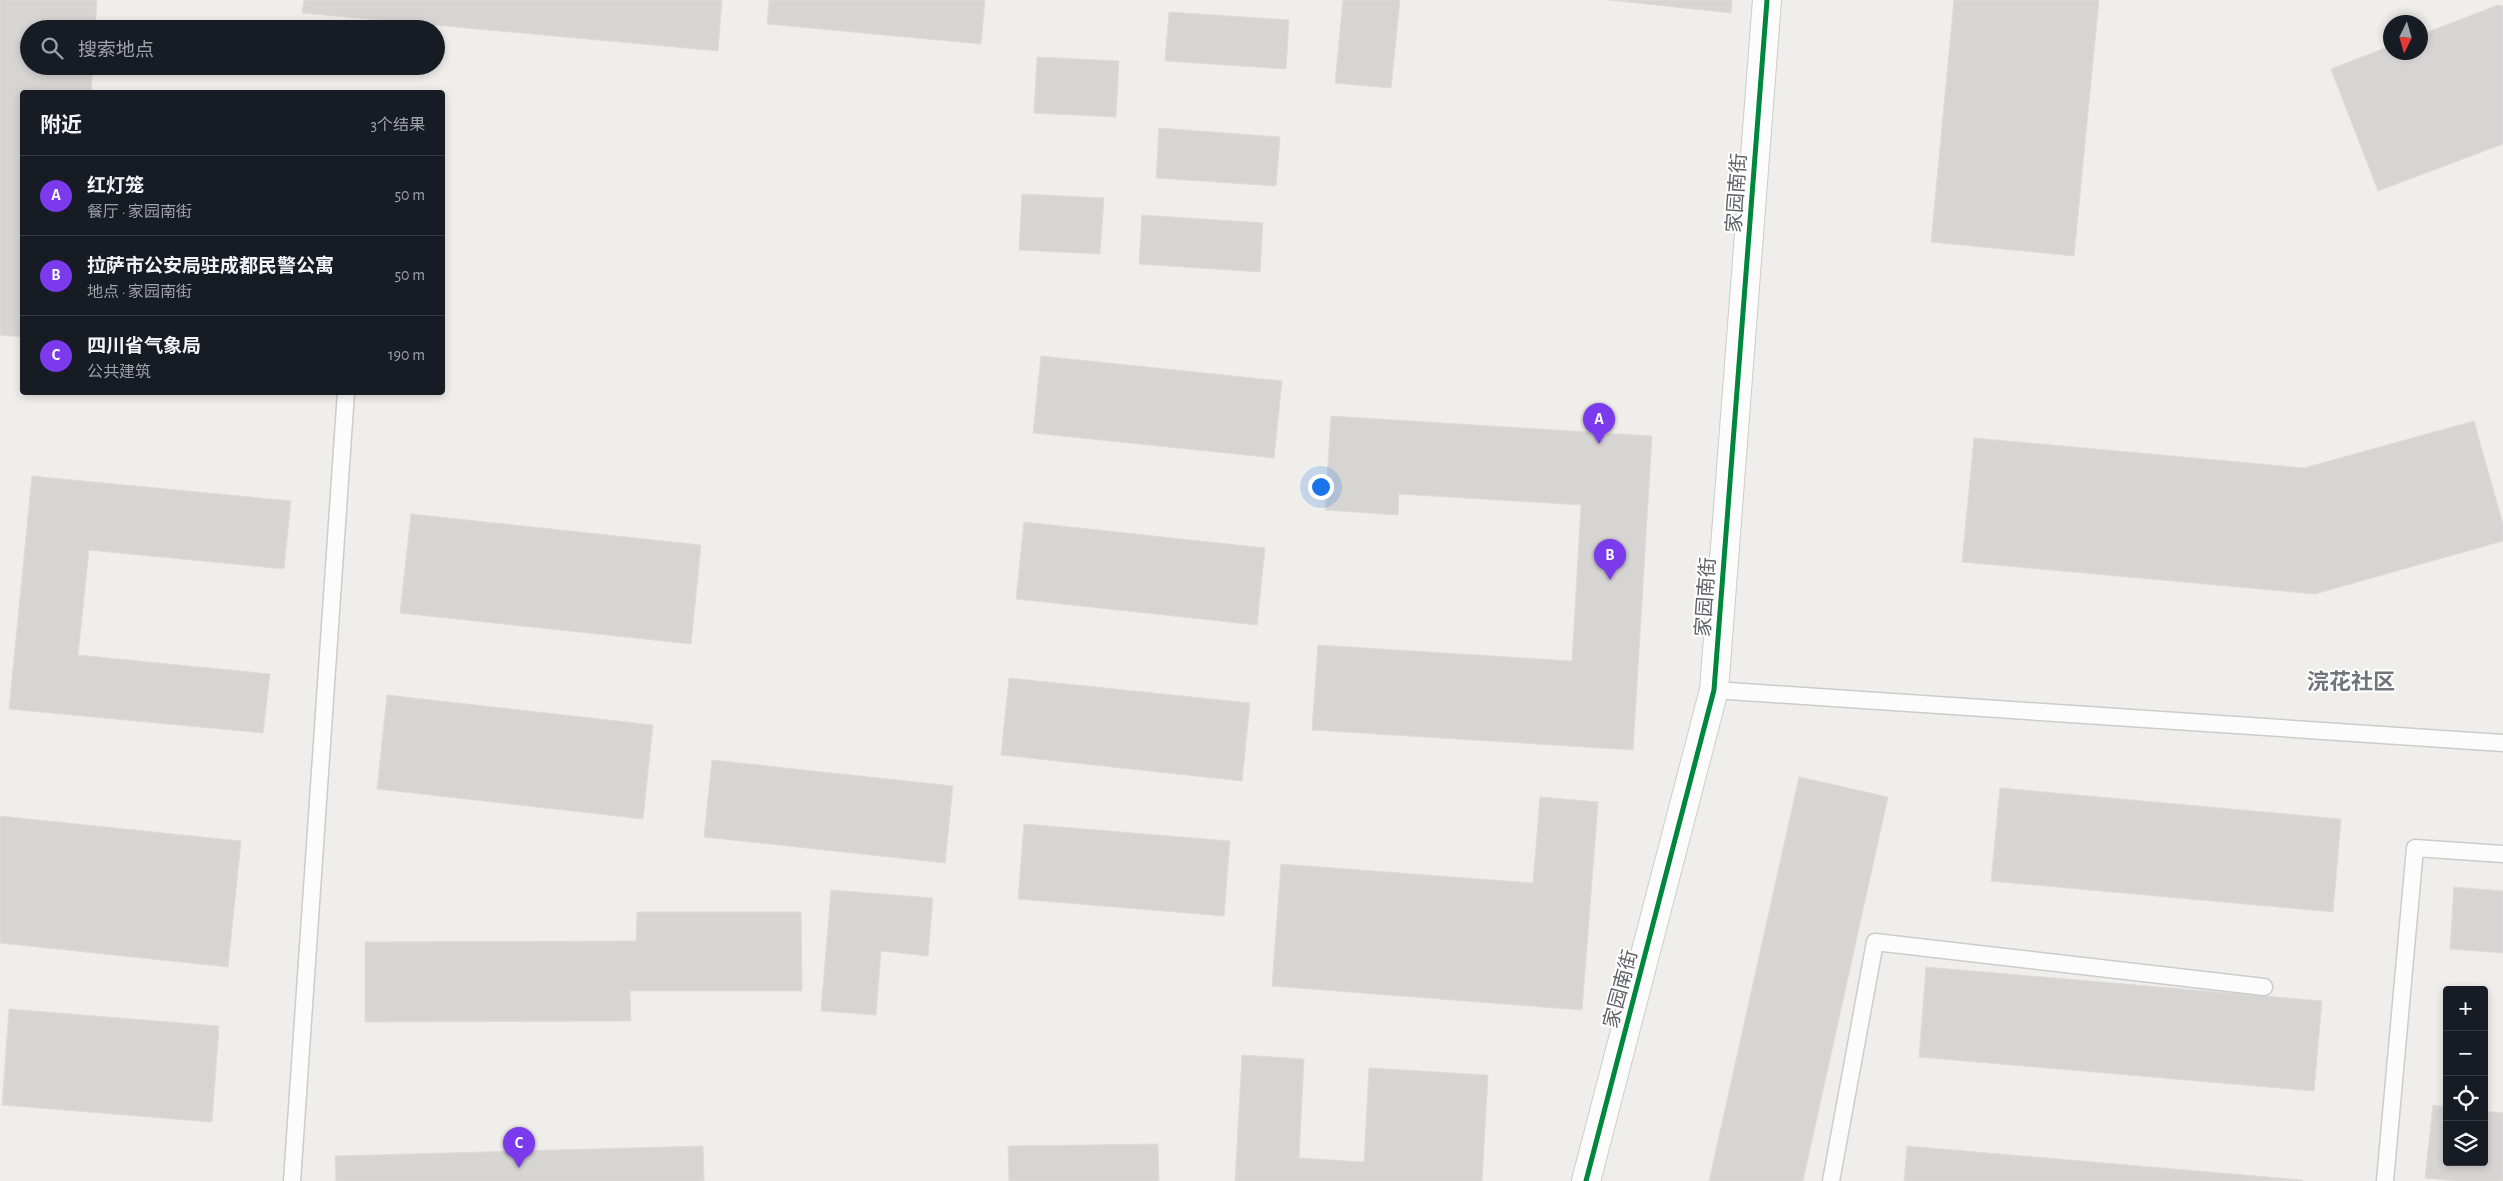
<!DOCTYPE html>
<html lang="zh">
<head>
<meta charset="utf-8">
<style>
  :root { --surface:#171b24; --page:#20242c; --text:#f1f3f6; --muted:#9ea1a6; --line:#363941; --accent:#7c3aed }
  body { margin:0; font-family:"Alegreya Sans","Noto Sans SC",sans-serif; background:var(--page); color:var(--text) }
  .controls { position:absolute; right:15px; bottom:15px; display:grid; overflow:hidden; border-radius:5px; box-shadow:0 2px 8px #0003 }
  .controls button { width:45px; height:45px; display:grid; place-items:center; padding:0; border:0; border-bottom:1px solid var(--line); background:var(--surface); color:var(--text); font:25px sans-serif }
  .compass { position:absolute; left:2383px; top:15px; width:45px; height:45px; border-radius:50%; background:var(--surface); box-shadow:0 2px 8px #0003; rotate:185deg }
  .you { position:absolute; left:1320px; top:486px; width:18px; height:18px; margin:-12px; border:4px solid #fff; border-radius:50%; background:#1a73e8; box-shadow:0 0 0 8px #1a73e833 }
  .badge { display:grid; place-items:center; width:32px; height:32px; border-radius:50%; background:var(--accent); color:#fff; font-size:16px; font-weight:700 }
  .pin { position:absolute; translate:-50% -41px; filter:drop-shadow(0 1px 2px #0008) }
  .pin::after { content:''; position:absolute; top:26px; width:18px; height:15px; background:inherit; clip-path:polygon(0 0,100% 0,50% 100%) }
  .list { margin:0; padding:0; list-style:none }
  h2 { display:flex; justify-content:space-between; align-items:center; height:65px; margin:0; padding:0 20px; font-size:21px }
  h2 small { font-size:16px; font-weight:400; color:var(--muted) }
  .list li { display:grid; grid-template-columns:32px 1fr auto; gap:15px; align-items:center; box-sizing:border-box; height:80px; padding:0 20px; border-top:1px solid var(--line) }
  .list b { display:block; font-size:19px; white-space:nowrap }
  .list p { margin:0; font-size:16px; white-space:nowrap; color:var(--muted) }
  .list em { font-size:16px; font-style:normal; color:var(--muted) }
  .icon { flex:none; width:28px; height:28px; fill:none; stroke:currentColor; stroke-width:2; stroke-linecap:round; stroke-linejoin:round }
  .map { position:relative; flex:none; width:2503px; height:1181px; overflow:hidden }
  .search { position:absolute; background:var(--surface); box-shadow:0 2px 8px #0003; left:20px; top:20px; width:425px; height:55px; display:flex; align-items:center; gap:12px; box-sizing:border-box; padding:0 18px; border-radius:28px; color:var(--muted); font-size:19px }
  .panel { position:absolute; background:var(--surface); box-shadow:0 2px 8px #0003; left:20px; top:90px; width:425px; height:305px; border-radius:5px }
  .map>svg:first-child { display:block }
  .building { fill:#d6d5d3; stroke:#deddd9 }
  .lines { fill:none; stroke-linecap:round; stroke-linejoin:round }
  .lane-casing { stroke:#cbcccc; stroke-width:19 }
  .street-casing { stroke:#cbcccc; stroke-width:30 }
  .lane { stroke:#fdfcfc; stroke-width:16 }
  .street { stroke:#fdfcfc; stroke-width:28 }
  .cycleway-casing { stroke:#fff; stroke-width:8 }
  .cycleway { stroke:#00873e; stroke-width:5 }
  .labels { text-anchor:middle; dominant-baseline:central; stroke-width:4; stroke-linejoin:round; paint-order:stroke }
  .street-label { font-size:20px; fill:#5f6368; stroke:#fff }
  .quarter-label { font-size:22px; font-weight:bold; fill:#70757a; stroke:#fff }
</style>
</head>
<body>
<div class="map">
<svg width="2503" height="1181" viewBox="0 0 2503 1181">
  <rect width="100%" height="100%" fill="#efeeea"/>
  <g class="building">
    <path d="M0,0h97l-2,29h-66v37h64l-2,26h-69v245l-22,-2z"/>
    <path d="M304,0h418l-4,51 -416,-38z"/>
    <path d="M769,0h216l-4,44 -214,-20z"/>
    <path d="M1343,0h57l-9,88 -56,-5z"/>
    <path d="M1609,0h123l-1,13z"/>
    <path d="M1954,0h145l-25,256 -143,-14z"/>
    <path d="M2498,5l5,1v138l-125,47 -47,-122 59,-23v6h30v-17z"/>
    <path d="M1169,12l120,8 -3,49 -121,-8z"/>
    <path d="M1037,57l82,4 -3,56 -82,-4z"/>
    <path d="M1159,128l121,9 -4,49 -120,-8z"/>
    <path d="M1022,194l82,4 -4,56 -81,-4z"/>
    <path d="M1142,215l121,8 -3,49 -121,-8z"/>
    <path d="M1041,356l241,25 -8,77 -241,-25z"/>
    <path d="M1331,416l321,20 -19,314 -321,-20 6,-85 254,16 9,-156 -182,-11 -1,21 -73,-5z"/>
    <path d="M2474,421l29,103v17l-188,53 -353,-32 12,-124 330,30z"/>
    <path d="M32,476l259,25 -7,68 -195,-19 -11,105 192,19 -7,59 -254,-24z"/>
    <path d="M411,514l290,31 -10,99 -291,-31z"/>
    <path d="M1024,522l241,26 -8,77 -241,-26z"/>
    <path d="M1009,678l241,25 -8,78 -241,-26z"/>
    <path d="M387,695l266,30 -10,94 -266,-30z"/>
    <path d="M712,760l241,26 -8,77 -241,-26z"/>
    <path d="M1799,777l89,20 -85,384h-94z"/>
    <path d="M2000,788l341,31 -8,93 -342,-31z"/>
    <path d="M1540,797l58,5 -16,208 -310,-24 9,-122 252,19z"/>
    <path d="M0,816l241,25 -13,126 -228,-24z"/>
    <path d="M1024,824l206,17 -6,75 -206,-17z"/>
    <path d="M2454,887l49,4v62l-53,-4z"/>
    <path d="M831,890l102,8 -5,58 -47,-5 -5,64 -55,-4z"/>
    <path d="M637,912h164l1,79h-172l1,30 -266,1v-80l271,-1z"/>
    <path d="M1926,967l396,34 -8,90 -395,-34z"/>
    <path d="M9,1009l210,17 -7,96 -210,-17z"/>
    <path d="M1242,1055l62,4 -5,99 65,4 5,-94 119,7 -6,106h-247z"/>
    <path d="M2433,1105l14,2v55h37v-51l19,2v68h-48l-30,-3z"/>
    <path d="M1158,1144l1,37h-150l-1,-35z"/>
    <path d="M703,1146l1,35h-368l-1,-25z"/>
    <path d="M1907,1146l396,34v1h-399z"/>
  </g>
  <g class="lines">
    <g class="lane-casing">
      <g id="lane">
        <path d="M1714,690l789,53"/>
        <path d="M292,1181l54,-789"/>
        <path d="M1831,1181l44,-239 389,45"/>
        <path d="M2385,1181l30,-333 88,6"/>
      </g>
    </g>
    <g class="street-casing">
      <path id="street" d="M1586,1181l128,-491 53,-690"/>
    </g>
    <use href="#lane" class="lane"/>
    <use href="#street" class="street"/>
    <g class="cycleway-casing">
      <path id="cycleway" d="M1586,1181l128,-491 53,-690"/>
    </g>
    <use href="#cycleway" class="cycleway"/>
  </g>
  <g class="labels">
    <g class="street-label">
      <text transform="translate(1737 193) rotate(-86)">家园南街</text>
      <text transform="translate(1706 597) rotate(-86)">家园南街</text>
      <text transform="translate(1621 989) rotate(-75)">家园南街</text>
    </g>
    <g class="quarter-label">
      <text x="2351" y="682">浣花社区</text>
    </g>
  </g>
</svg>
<div class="controls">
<button>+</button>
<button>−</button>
<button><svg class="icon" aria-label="locate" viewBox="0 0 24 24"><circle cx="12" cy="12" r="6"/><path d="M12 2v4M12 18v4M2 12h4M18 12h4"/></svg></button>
<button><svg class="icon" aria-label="layers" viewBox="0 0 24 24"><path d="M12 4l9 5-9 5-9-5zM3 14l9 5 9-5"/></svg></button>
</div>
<svg class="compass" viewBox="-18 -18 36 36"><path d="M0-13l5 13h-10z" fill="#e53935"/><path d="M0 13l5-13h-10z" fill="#9ea1a6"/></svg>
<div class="you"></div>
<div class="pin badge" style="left:1599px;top:444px">A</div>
<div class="pin badge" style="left:1610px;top:580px">B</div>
<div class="pin badge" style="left:519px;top:1168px">C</div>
<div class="search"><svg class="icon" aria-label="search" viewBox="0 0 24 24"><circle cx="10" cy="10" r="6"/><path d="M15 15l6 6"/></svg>搜索地点</div>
<section class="panel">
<h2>附近<small>3个结果</small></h2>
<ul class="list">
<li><span class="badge">A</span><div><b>红灯笼</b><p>餐厅 · 家园南街</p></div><em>50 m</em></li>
<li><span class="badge">B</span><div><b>拉萨市公安局驻成都民警公寓</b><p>地点 · 家园南街</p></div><em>50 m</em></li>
<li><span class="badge">C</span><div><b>四川省气象局</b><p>公共建筑</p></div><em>190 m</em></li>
</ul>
</section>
</div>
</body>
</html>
